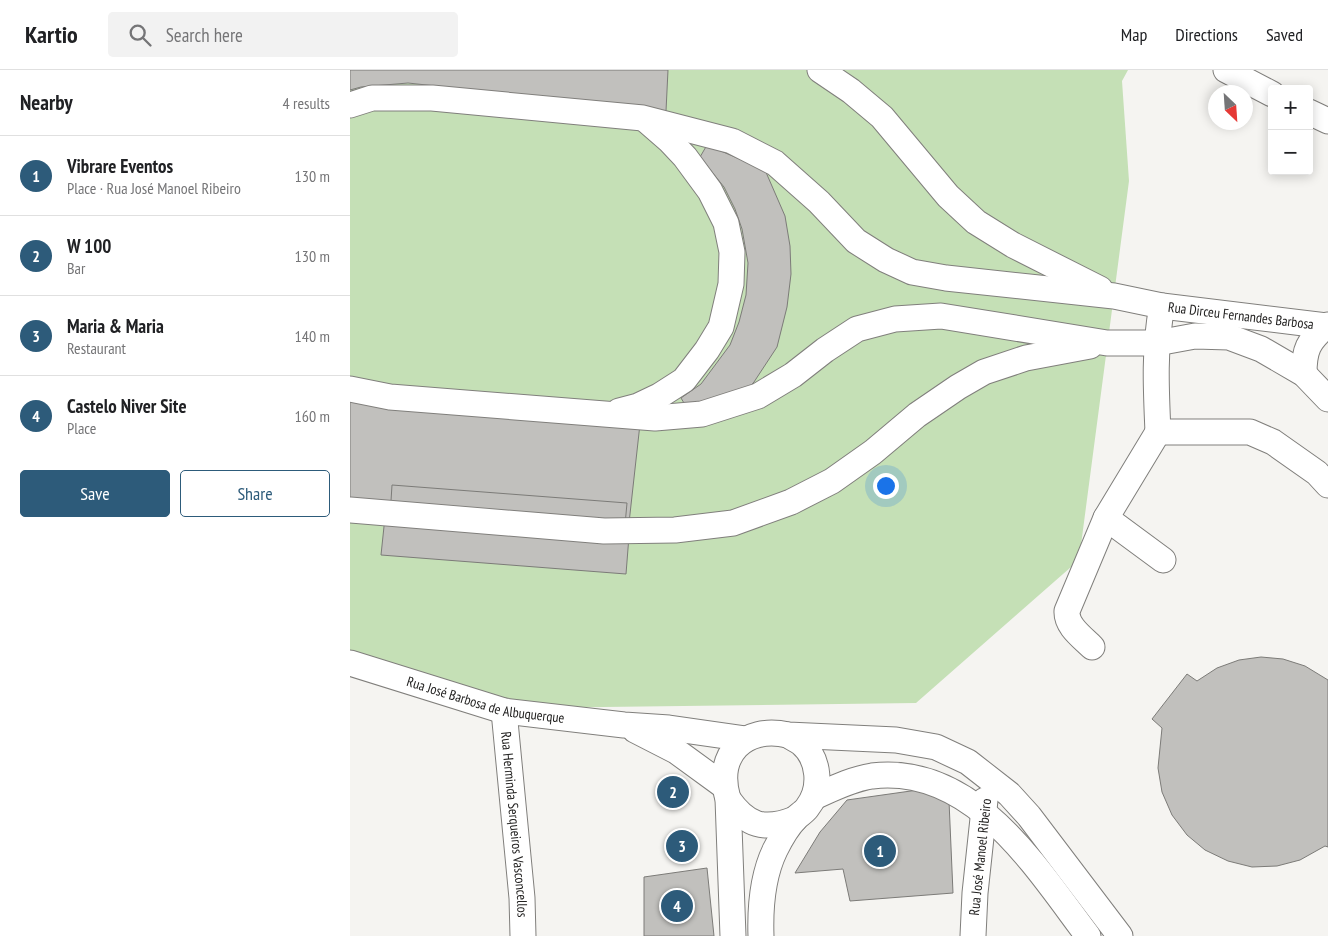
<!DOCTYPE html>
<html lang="en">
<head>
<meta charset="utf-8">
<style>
  :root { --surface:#fff; --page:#f2f2f2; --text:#202124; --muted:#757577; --line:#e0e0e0; --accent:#2d5b7a }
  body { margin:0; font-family:"PT Sans Narrow",sans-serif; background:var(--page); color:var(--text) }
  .controls { position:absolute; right:15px; top:15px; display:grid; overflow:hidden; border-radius:5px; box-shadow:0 2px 12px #0003 }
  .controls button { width:45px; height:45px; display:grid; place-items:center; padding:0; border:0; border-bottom:1px solid var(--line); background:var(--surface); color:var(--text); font:25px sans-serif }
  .compass { position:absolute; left:858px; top:15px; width:45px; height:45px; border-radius:50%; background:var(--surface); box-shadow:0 2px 12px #0003; rotate:155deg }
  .you { position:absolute; left:535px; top:415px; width:18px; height:18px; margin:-12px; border:4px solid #fff; border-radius:50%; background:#1a73e8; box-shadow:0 0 0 8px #1a73e833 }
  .badge { display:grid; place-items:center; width:32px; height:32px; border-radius:50%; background:var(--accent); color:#fff; font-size:16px; font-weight:700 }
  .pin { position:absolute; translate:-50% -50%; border:2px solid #fff; box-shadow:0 1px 5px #0006 }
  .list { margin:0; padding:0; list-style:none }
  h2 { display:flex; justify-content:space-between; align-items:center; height:65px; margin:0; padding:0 20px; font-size:21px }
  h2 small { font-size:16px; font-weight:400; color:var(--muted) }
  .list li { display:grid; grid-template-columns:32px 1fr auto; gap:15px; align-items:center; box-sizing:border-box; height:80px; padding:0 20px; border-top:1px solid var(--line) }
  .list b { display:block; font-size:19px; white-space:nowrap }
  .list p { margin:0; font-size:16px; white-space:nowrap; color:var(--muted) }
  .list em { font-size:16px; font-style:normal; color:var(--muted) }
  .actions { display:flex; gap:10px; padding:15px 20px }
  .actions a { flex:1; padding:11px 0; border:1px solid var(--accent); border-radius:5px; text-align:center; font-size:18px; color:var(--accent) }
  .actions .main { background:var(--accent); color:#fff }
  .icon { flex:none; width:28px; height:28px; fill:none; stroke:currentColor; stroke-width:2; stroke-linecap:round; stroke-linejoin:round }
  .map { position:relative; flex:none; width:978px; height:866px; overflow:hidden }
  header { display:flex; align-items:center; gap:30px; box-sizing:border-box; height:70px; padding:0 25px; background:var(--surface); border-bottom:1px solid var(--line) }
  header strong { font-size:24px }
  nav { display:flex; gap:28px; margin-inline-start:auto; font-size:18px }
  .search { width:350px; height:45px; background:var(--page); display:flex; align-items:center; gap:12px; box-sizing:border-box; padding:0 18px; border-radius:5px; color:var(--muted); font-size:19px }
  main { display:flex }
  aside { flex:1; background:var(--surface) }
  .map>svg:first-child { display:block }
  .green { fill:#c5e0b6 }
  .building { fill:#c1c0bd; stroke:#7c7b78 }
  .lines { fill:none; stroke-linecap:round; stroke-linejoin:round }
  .minor-casing { stroke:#807f7c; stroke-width:27 }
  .minor { stroke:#fff; stroke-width:25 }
  .labels { text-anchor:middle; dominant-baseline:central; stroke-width:4; stroke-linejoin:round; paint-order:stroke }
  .street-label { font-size:14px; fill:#222120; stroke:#fff }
</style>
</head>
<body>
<header>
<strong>Kartio</strong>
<div class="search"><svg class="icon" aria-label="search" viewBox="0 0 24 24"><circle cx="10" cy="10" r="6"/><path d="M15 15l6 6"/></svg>Search here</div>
<nav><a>Map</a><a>Directions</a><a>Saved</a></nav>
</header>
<main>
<aside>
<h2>Nearby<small>4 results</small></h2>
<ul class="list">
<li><span class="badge">1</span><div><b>Vibrare Eventos</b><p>Place · Rua José Manoel Ribeiro</p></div><em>130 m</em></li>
<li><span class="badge">2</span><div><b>W 100</b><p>Bar</p></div><em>130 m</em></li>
<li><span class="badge">3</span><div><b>Maria &amp; Maria</b><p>Restaurant</p></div><em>140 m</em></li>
<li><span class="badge">4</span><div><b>Castelo Niver Site</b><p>Place</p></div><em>160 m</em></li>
</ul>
<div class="actions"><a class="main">Save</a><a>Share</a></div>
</aside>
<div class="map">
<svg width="978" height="866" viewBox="0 0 978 866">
  <rect width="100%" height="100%" fill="#f5f4f1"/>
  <path class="green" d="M0,0h778l-6,11 7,100 -50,379 -163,143 -394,5 -172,-58z"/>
  <g class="building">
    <path d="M0,0h318l-2,41 -258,-28 -47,4 -11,3z"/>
    <path d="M357,75l58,25 20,46 5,30 1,28 -4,33 -10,40 -23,35 -10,11 -57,15 -6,-10 20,-14 29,-39 9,-23 7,-27 2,-32 -6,-34 -7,-20 -11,-22 -24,-30z"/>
    <path d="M0,328l290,26 -11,99 -279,-23z"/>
    <path d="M42,415l235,18 -3,33 -234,-19z"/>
    <path d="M35,447l244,19 -3,38 -245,-19z"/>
    <path d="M911,587l22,2 22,7 23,14v167l-3,-1 -25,14 -23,6 -25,1 -24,-6 -23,-11 -18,-15 -15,-20 -10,-23 -4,-24 4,-40 -10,-9 35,-45 10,7 20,-13 22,-8z"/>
    <path d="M589,717l10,14 4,92 -103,8 -7,-32 -48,4 25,-41 27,-32z"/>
    <path d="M357,798l7,68h-70v-59z"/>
  </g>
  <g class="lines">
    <g class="minor-casing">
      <g id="minor">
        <path d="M470,0l31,21 31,26 66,79 28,26 37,23 87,44"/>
        <path d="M876,0l46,24"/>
        <path id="s1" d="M0,35l22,-7h60l211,20 89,23 43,22 44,39 37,39 30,19 26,12 34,6 168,18 48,10 166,20"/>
        <path d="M959,42l19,9"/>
        <path d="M812,236c-8,42 -6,83 -4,126h92l23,10 44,31 11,12"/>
        <path d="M954,304c0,-24 4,-33 23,-49"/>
        <path d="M0,319l40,8 265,21 47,-4 56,-18 35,-21 32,-25 32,-21 38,-10 46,-3 166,27h50l38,-7 34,1 32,12 43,25 24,25"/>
        <path d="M269,341l19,-5 21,-10 25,-16 23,-30 14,-23 10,-43 1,-32 -6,-29 -16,-32 -25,-34 -16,-17 -23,-20"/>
        <path d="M0,440l254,21 71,-1 58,-7 58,-21 41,-21 41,-29 44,-37 41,-28 26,-15 42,-14 64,-12"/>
        <path d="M756,448l57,42"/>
        <path d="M742,577c-10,-10 -26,-21 -25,-36l39,-93 52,-86"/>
        <path id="s2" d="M0,593l154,48 120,14 45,3 77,11"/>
        <path id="s3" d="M154,641l18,187 1,38"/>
        <path d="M285,660l41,21 48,35"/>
        <path d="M464,727c18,-8 38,-18 58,-21 101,-12 163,90 216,160"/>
        <path d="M378,729c19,27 36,32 67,20"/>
        <path d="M383,866l-5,-137c-13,-44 16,-74 60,-64l108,5 40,7 32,15 41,32 20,22 91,120"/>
        <path d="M411,866c-1,-29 1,-59 14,-86 5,-10 13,-24 21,-32 3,-3 8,-6 11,-10 15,-19 13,-49 -6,-65 -4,-3 -9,-5 -13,-8"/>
        <path d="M623,866l2,-43 10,-93"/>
      </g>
    </g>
    <use href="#minor" class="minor"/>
  </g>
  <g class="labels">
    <g class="street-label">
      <text stroke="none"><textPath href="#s1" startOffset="944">Rua Dirceu Fernandes Barbosa</textPath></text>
      <text stroke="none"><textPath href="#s2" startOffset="141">Rua José Barbosa de Albuquerque</textPath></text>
      <text stroke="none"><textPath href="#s3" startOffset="114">Rua Herminda Serqueiros Vasconcellos</textPath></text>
      <text transform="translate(630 787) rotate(-84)">Rua José Manoel Ribeiro</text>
    </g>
  </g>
</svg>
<div class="controls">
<button>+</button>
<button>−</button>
</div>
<svg class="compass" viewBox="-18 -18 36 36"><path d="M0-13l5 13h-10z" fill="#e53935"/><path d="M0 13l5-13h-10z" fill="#757577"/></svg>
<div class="you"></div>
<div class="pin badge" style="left:530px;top:781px">1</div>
<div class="pin badge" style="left:323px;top:722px">2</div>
<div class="pin badge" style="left:332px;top:776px">3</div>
<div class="pin badge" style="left:327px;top:836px">4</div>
</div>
</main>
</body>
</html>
